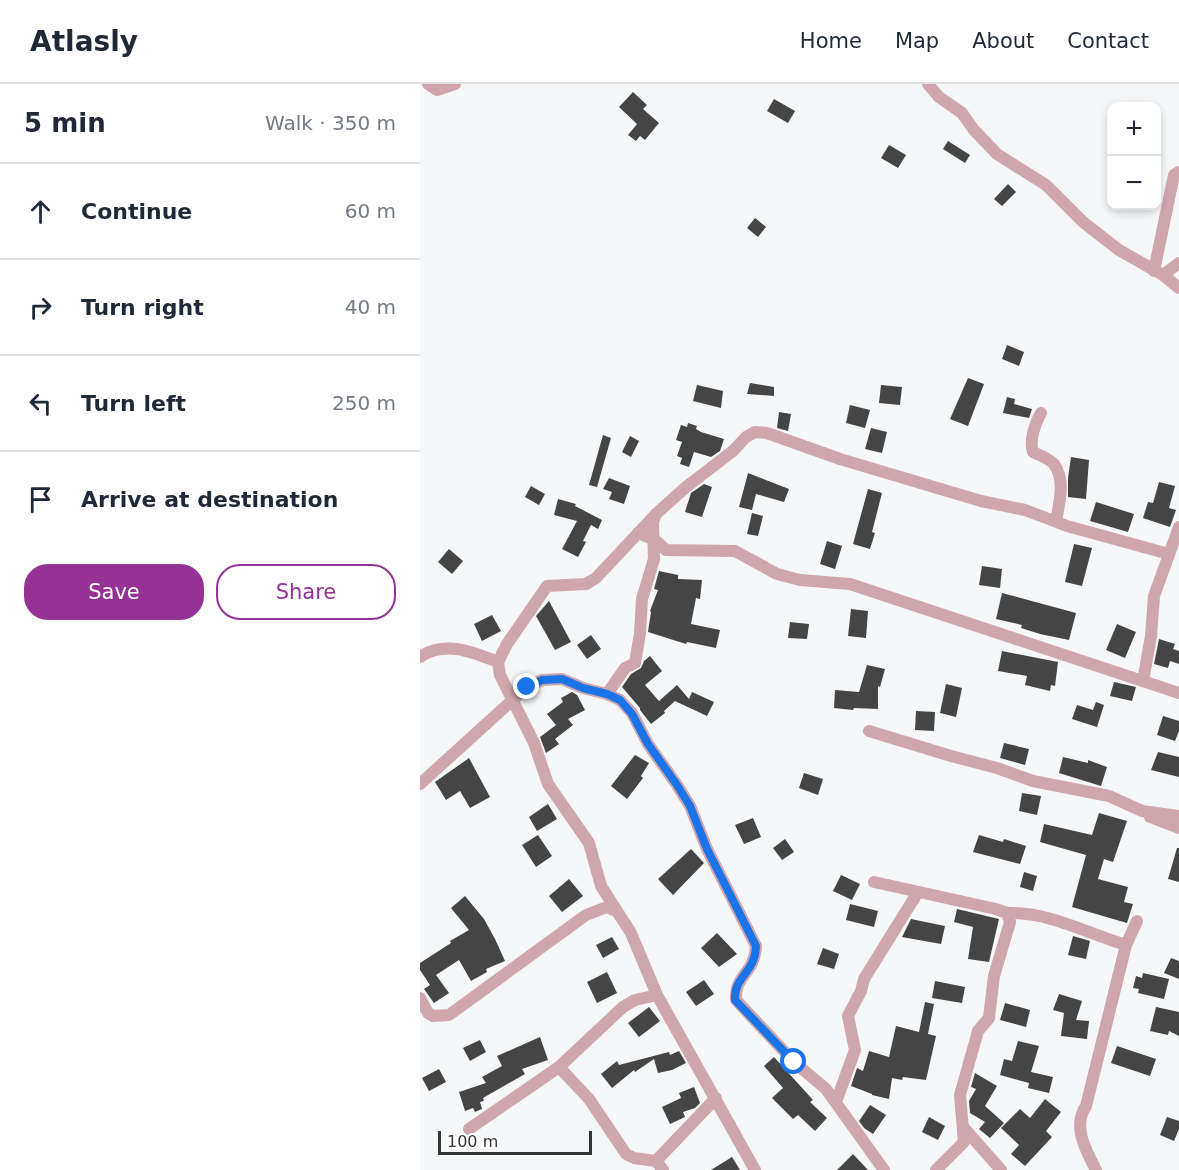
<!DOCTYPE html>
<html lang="en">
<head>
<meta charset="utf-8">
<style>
  :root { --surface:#fff; --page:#f6f6f7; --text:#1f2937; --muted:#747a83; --line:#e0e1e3; --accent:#963196 }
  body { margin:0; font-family:"DejaVu Sans",sans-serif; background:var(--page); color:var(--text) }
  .controls { position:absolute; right:18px; top:18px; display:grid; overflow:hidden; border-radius:12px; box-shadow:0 3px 9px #0003 }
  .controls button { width:54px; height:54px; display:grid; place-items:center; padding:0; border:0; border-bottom:2px solid var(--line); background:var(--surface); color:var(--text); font:30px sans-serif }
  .scale { position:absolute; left:18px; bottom:15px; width:154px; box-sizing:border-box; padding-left:6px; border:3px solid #343535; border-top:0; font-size:16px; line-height:21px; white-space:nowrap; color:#343535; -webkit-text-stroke:4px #fff; paint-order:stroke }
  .stop { position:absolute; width:18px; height:18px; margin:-14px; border:4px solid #1a73e8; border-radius:50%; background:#fff }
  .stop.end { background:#1a73e8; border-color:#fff; box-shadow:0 2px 6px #0008 }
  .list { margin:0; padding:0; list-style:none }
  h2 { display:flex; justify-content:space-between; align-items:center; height:78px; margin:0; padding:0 24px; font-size:26px }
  h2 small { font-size:20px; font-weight:400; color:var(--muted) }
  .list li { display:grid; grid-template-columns:39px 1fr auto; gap:18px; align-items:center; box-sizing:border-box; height:96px; padding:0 24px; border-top:2px solid var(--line) }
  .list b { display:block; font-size:22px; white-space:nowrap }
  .list em { font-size:20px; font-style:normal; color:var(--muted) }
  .actions { display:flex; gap:12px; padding:18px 24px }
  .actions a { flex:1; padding:14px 0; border:2px solid var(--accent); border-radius:24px; text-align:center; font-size:21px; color:var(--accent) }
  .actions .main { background:var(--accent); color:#fff }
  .icon { flex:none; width:33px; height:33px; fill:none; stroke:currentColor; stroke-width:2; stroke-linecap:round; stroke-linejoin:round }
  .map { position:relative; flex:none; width:759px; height:1086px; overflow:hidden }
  header { display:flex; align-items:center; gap:36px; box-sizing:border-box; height:84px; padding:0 30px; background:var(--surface); border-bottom:2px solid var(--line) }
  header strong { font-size:28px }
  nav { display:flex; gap:33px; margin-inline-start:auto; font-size:21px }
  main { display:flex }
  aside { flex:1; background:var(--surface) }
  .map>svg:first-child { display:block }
  .building { fill:#464545 }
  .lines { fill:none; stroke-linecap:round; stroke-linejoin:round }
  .minor { stroke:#d0a6ad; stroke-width:12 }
  .route { stroke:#1a73e8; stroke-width:8 }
</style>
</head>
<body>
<header>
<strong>Atlasly</strong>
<nav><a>Home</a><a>Map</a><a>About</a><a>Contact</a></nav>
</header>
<main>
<aside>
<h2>5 min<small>Walk · 350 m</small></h2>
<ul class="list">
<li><svg class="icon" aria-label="ahead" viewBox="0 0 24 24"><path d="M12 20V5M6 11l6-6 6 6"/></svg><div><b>Continue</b></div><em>60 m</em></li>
<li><svg class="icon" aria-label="right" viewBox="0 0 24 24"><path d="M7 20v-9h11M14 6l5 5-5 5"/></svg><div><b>Turn right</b></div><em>40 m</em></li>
<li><svg class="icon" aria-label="left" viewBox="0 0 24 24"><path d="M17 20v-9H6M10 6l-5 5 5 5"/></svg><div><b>Turn left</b></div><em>250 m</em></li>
<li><svg class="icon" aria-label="arrive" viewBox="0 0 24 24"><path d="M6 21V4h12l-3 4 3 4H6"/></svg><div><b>Arrive at destination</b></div></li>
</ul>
<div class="actions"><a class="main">Save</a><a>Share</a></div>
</aside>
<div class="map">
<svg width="759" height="1086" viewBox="0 0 759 1086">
  <rect width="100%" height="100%" fill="#f6f7f8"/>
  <g class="building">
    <path d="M213,8l14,13 -4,4 16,14 -14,17 -5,-4 -4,5 -8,-6 9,-11 -18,-17z"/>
    <path d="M354,15l21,12 -7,12 -21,-12z"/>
    <path d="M528,57l22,14 -5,8 -22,-14z"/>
    <path d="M469,61l17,10 -8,13 -17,-10z"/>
    <path d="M588,100l8,8 -14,14 -8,-7z"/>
    <path d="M335,134l11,9 -8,10 -11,-9z"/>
    <path d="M587,261l17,7 -5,14 -17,-7z"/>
    <path d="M548,294l16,6 -16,42 -18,-7z"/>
    <path d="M330,299l24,4v9l-27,-2z"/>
    <path d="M277,301l26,6 -2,17 -28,-7z"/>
    <path d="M461,301l21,2 -2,18 -21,-2z"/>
    <path d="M587,313l8,2 -1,5 18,5 -3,9 -26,-5z"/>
    <path d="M430,321l20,5 -5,18 -19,-5z"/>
    <path d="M359,328l12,2 -3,17 -11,-3z"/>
    <path d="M268,339l9,3 -1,3 5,3 23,7 -4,12 -9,6 -17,-5 -5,15 -9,-3 2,-6 -5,-2 5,-14 -6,-2 5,-15 6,2z"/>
    <path d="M451,344l16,4 -5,21 -17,-4z"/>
    <path d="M183,351l8,3 -14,49 -8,-2z"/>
    <path d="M210,352l9,5 -8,16 -9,-5z"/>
    <path d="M651,373l18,3 -3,39 -18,-2v-19z"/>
    <path d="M328,389l41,16 -5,13 -28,-8 -4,16 -13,-3z"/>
    <path d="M189,394l21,8 -6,18 -15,-5 3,-7 -9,-3z"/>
    <path d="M739,398l16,4 -6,22 7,2 -6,17 -27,-9 5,-16 5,1z"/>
    <path d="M284,400l8,3 -10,30 -17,-5 6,-19z"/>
    <path d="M111,402l14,8 -6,11 -14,-8z"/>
    <path d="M448,405l14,4 -10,39 3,1 -5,16 -17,-5z"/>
    <path d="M138,415l18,5 -1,2 27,14 -4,9 -7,-4 -8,16 3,1 -8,15 -16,-8 15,-28 -23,-6z"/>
    <path d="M676,418l38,12 -6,18 -38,-11z"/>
    <path d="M332,429l11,3 -5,20 -11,-2z"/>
    <path d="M407,457l15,5 -7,23 -15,-5z"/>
    <path d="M654,460l18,4 -10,38 -17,-4z"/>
    <path d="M29,465l14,12 -11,13 -14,-12z"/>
    <path d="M562,482l20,3 -2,19 -21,-3z"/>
    <path d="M239,487l19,4v4l24,1 -2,19 -4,-1 -5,26 29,6 -4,18 -29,-6 -1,2 -38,-12 3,-20 -1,-1 8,-21 -4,-1z"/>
    <path d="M582,509l74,20 -7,27 -29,-6 -19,-6 1,-3 -26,-6z"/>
    <path d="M129,517l22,41 -16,8 -19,-34z"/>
    <path d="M431,525l17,2 -2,27 -18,-2z"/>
    <path d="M72,531l9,16 -19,10 -8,-17z"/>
    <path d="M370,538l19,2 -2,15 -19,-1z"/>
    <path d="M697,540l19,8 -11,26 -19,-8z"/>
    <path d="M171,551l10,14 -14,10 -10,-14z"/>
    <path d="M739,555l16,5 -2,5 6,2v13l-9,-3 -2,7 -14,-4z"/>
    <path d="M582,567l56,11 -3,24 -4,-1 -1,6 -25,-6 2,-9 -29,-5z"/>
    <path d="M230,572l12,15 -17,14 14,16 18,-16 12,14 3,-7 22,10 -7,14 -32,-15 -11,10 1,2 -14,11 -11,-14v-2l-18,-21 9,-13 10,-6 3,-7z"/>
    <path d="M447,581l18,4 -5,18 -2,-1v23l-24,-1 -1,2 -19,-2 1,-18 24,2z"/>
    <path d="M694,598l22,5 -4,14 -22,-5z"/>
    <path d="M526,600l16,4 -6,29 -16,-4z"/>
    <path d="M152,608l5,3 8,15 -17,9 5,6 -18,14 4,5 -13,9 -6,-16 16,-12 -9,-11 16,-12 -2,-4z"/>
    <path d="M676,618l8,3 -7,22 -25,-8 5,-14 16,5z"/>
    <path d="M496,627l19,1 -1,19 -19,-1z"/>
    <path d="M743,632l16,5v10l-4,10 -18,-6z"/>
    <path d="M584,659l25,6 -4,16 -25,-7z"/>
    <path d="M738,668l21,5v20l-28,-7z"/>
    <path d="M215,671l14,8 -8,13 2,2 -16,21 -16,-13z"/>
    <path d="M643,673l25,6v-3l19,7 -6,19 -42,-13z"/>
    <path d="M49,674l21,39 -20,11 -10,-17 -14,9 -11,-18z"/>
    <path d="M384,689l19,6 -5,16 -19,-7z"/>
    <path d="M602,709l19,3 -4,19 -18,-4z"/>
    <path d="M128,720l9,15 -20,12 -8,-14z"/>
    <path d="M679,729l28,8 -14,41 -9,-3 -6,20 30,8 -4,15 9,2 -6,19 -55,-16 14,-52 -46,-13 4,-18 48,11z"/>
    <path d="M333,734l8,19 -17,7 -9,-19z"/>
    <path d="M118,751l14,21 -16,11 -14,-22z"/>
    <path d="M559,751l24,7 1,-3 22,7 -6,18 -47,-12z"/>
    <path d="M365,755l9,13 -12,8 -9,-12z"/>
    <path d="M757,764h2v34l-11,-3z"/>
    <path d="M271,765l13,14 -31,32 -15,-16z"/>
    <path d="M604,788l13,4 -4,15 -13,-4z"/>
    <path d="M421,791l19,9 -8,16 -19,-9z"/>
    <path d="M149,795l14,17 -21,16 -13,-16z"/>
    <path d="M45,812l19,23 11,20 10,22 -19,8 1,3 -16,9 -12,-21 -23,15 13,18 -15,10 -10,-14 6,-4 -10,-15v-7l31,-20 -1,-2 19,-11 -18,-22z"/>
    <path d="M430,820l28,7 -4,16 -28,-7z"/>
    <path d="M537,825l42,10 -10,43 -21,-3 5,-32 -19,-5z"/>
    <path d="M491,835l34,7 -4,18 -39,-7z"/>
    <path d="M297,849l20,21 -18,13 -18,-19z"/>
    <path d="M653,852l17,5 -4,18 -18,-4z"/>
    <path d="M192,853l7,12 -16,9 -7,-13z"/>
    <path d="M403,864l16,6 -5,15 -17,-5z"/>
    <path d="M751,874l8,3v18l-15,-6z"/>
    <path d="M187,888l10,21 -20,10 -10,-21z"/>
    <path d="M723,889l26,6 -5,20 -26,-6 1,-4 -6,-1 3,-12 6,2z"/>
    <path d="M284,896l10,14 -18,12 -10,-14z"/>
    <path d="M515,897l30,6 -3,16 -30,-5z"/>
    <path d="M639,910l23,7 -6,19 13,1 -2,18 -26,-3 3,-23 -11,-3z"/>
    <path d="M505,918l9,2 -6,30 8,2 -10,44 -23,-3 -1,3 -10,-2 -3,21 -17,-4v-1l-21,-8 6,-18 6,3 6,-20 20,6 7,-31 23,6z"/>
    <path d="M585,919l25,7 -4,17 -26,-7z"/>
    <path d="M229,923l11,14 -21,16 -11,-14z"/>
    <path d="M736,923l23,5v24l-10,-5 -1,4 -18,-4z"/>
    <path d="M120,953l8,23 -26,9 3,5 -42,24 1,3 -4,1 2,7 -7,3 -2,-4 -8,3 -6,-19 27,-9 -4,-6 20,-11 -5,-10z"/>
    <path d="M60,956l6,12 -16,9 -7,-13z"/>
    <path d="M598,957l21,5 -8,26 22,5 -4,16 -21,-5 1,-5 -29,-8 4,-16 8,2z"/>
    <path d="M697,962l39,13 -6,17 -39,-13z"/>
    <path d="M259,967l7,12 -14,7 -14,3 -4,-14 -19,13 -1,-2 -22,18 -11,-14 16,-13 2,4 50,-13 1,3z"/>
    <path d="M354,973l39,43 -3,2 17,16 -12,13 -17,-16 -5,4 -21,-21 11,-10 -19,-22z"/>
    <path d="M19,985l7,13 -17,9 -7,-13z"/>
    <path d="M555,989l22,13 -12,20 19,17 -14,15 -11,-9 6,-7 -15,-9 -1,-12 7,-12 -5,-2z"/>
    <path d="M274,1003l6,16 -5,5 -12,4 2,5 -15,7 -8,-17 19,-9 -2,-5z"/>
    <path d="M625,1015l16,13 -15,19 6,6 -27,29 -14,-12 8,-9 -18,-17 19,-19 10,9z"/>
    <path d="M450,1021l16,10 -13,19 -9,-6 -5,-7z"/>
    <path d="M509,1033l16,9 -7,14 -16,-8z"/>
    <path d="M747,1033l12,4v8l-5,12 -14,-6z"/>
    <path d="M433,1070l15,16h-31z"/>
    <path d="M312,1073l8,13h-29z"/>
  </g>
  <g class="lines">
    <g class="minor">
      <path d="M8,0l9,6 18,-6"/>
      <path d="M508,0l11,13 23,16 12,17 23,24 49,31 37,37 36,28 44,25 16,13"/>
      <path d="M734,187l20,-96 5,-3"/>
      <path d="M743,191l16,-12"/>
      <path d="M621,329c-6,10 -12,28 -8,39 7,3 17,7 21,12 12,17 5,39 2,57"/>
      <path d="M218,449l17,7 11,10 69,1 42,23 23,6 50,4 329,109"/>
      <path d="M0,573c25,-17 53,-5 78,5"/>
      <path d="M723,597l8,-45 3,-40 25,-69"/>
      <path d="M187,610l18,-26 10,-5 5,-30 2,-34 12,-40 -1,-37 3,-8"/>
      <path d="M449,647l82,25 46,12 36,13 76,15 33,15 37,5"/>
      <path d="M0,700l107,-97 15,-7 20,-1 21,9 24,6 13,6 12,13 16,31 29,41 13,21 17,43 49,97c-1,28 -22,29 -20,54l58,62 32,27 58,81"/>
      <path d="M730,733l29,11"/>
      <path d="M454,798l122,27 11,4 3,9 -16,54 -5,42 -11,13 -18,64 4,47 -28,28"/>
      <path d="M587,829c43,-1 79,20 119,32"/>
      <path d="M0,914l8,15 5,3 16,-1 137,-100 21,-8 9,4"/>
      <path d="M139,983l30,32 37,55 8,4 22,3 7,9"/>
      <path d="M416,1018l19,-52 -7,-34 13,-25 3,-12 54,-87"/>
      <path d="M544,1044l37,42"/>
      <path d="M49,1045l90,-62 64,-60 12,-7 22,-5"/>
      <path d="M236,1077l60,-63"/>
      <path d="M335,1086l-98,-175 -26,-62 -30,-47 -12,-43 -41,-59 -14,-41 -34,-68 -2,-13 9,-18 40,-58 39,-2 10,-6 60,-64 30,-27 47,-36 13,-14 9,-5 12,1 73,26 141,42 44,9 42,16 102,28"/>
      <path d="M676,1086c-10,-19 -24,-44 -10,-64l40,-161 11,-24"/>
    </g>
  </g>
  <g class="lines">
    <path class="route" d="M107,603l15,-7 20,-1 21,9 24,6 13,6 12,14 16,30 29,41 13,21 17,43 49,97c-1,28 -22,29 -21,54l59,62"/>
  </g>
</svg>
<div class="controls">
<button>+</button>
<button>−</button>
</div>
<div class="scale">100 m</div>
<div class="stop" style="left:374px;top:978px"></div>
<div class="stop end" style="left:107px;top:603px"></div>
</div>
</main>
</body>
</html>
